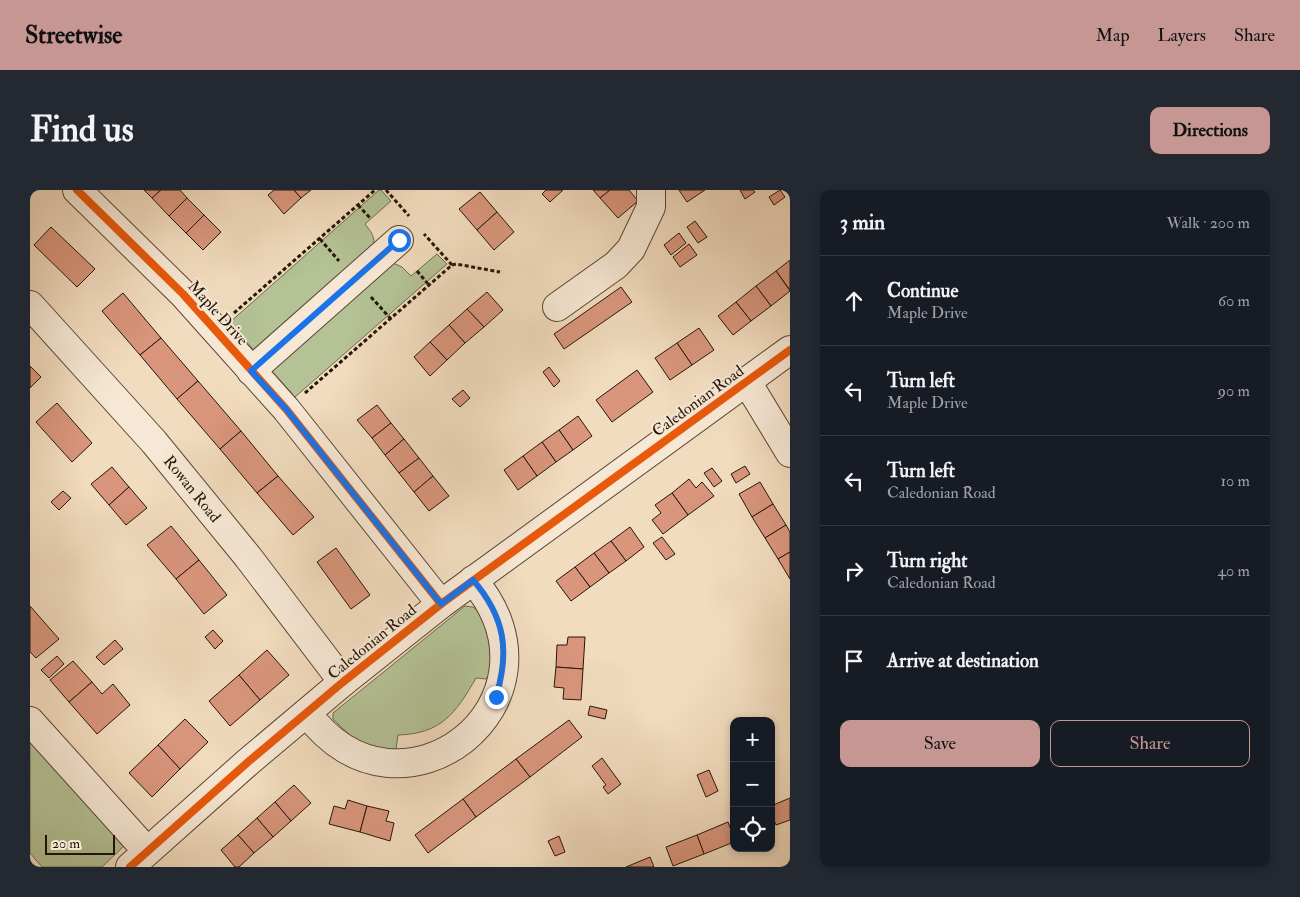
<!DOCTYPE html>
<html lang="en">
<head>
<meta charset="utf-8">
<style>
  :root { --surface:#171b24; --page:#242831; --text:#f1f3f6; --muted:#9ea1a6; --line:#363941; --accent:#c59692 }
  body { margin:0; font-family:"IM FELL Double Pica",serif; background:var(--page); color:var(--text) }
  .controls { position:absolute; right:15px; bottom:15px; display:grid; overflow:hidden; border-radius:10px; box-shadow:0 2px 8px #0003 }
  .controls button { width:45px; height:45px; display:grid; place-items:center; padding:0; border:0; border-bottom:1px solid var(--line); background:var(--surface); color:var(--text); font:25px sans-serif }
  .scale { position:absolute; left:15px; bottom:12px; width:70px; box-sizing:border-box; padding-left:5px; border:2px solid #251608; border-top:0; font-size:14px; line-height:18px; white-space:nowrap; color:#251608; -webkit-text-stroke:4px #f7e8d5; paint-order:stroke }
  .stop { position:absolute; width:15px; height:15px; margin:-11px; border:4px solid #1a73e8; border-radius:50%; background:#fff }
  .stop.end { background:#1a73e8; border-color:#fff; box-shadow:0 1px 5px #0008 }
  .list { margin:0; padding:0; list-style:none }
  h2 { display:flex; justify-content:space-between; align-items:center; height:65px; margin:0; padding:0 20px; font-size:21px }
  h2 small { font-size:16px; font-weight:400; color:var(--muted) }
  .list li { display:grid; grid-template-columns:32px 1fr auto; gap:15px; align-items:center; box-sizing:border-box; height:90px; padding:0 20px; border-top:1px solid var(--line) }
  .list b { display:block; font-size:19px; white-space:nowrap }
  .list p { margin:0; font-size:16px; white-space:nowrap; color:var(--muted) }
  .list em { font-size:16px; font-style:normal; color:var(--muted) }
  .actions { display:flex; gap:10px; padding:15px 20px }
  .actions a { flex:1; padding:11px 0; border:1px solid var(--accent); border-radius:10px; text-align:center; font-size:18px; color:var(--accent) }
  .actions .main { background:var(--accent); color:#111 }
  .icon { flex:none; width:28px; height:28px; fill:none; stroke:currentColor; stroke-width:2; stroke-linecap:round; stroke-linejoin:round }
  .map { position:relative; flex:none; width:760px; height:677px; overflow:hidden; border-radius:10px }
  header { display:flex; align-items:center; gap:30px; box-sizing:border-box; height:70px; padding:0 25px; background:var(--accent); color:#111 }
  header strong { font-size:24px }
  nav { display:flex; gap:28px; margin-inline-start:auto; font-size:18px }
  .intro { display:flex; align-items:center; justify-content:space-between; box-sizing:border-box; height:120px; padding:0 30px }
  h1 { margin:0; font-size:35px }
  .button { padding:12px 22px; border-radius:10px; background:var(--accent); color:#111; font-size:18px; font-weight:700 }
  main { display:flex; gap:30px; padding:0 30px }
  aside { flex:1; background:var(--surface); border-radius:10px; box-shadow:0 2px 8px #0003 }
  .map>svg:first-child { display:block }
  .green { fill:#b4c296; stroke:#6c6c4f }
  .building { fill:#d9967d; stroke:#251608 }
  .lines { fill:none; stroke-linecap:round; stroke-linejoin:round }
  .minor-casing { stroke:#584836; stroke-width:30 }
  .path { stroke:#251608; stroke-width:3; stroke-dasharray:4 2.5; stroke-linecap:butt }
  .minor { stroke:#f7e8d5; stroke-width:28 }
  .cycleway-casing { stroke:#f7e8d5; stroke-width:11 }
  .cycleway { stroke:#e8590c; stroke-width:8 }
  .route { stroke:#1a73e8; stroke-width:6 }
  .labels { text-anchor:middle; dominant-baseline:central; stroke-width:4; stroke-linejoin:round; paint-order:stroke }
  .street-label { font-size:16px; fill:#251608; stroke:#f7e8d5 }
</style>
</head>
<body>
<header>
<strong>Streetwise</strong>
<nav><a>Map</a><a>Layers</a><a>Share</a></nav>
</header>
<div class="intro"><h1>Find us</h1><a class="button">Directions</a></div>
<main>
<div class="map">
<svg width="760" height="677" viewBox="0 0 760 677">
  <rect width="100%" height="100%" fill="#f2dcbf"/>
  <filter id="stains"><feTurbulence type="fractalNoise" baseFrequency=".004" numOctaves="4"/><feColorMatrix values="0 0 0 0 .2 0 0 0 0 .09 0 0 0 0 .02 0 0 0 .5 -.17"/></filter>
  <radialGradient id="worn" r=".72"><stop offset=".6" stop-color="#630" stop-opacity="0"/><stop offset="1" stop-color="#630" stop-opacity=".3"/></radialGradient>
  <g class="green">
    <path d="M349,0h2l10,11 -26,23c6,8 11,13 8,23l-115,103h-4l-25,-27z"/>
    <path d="M407,64l10,10 -152,133 -24,-27 122,-107 9,4 9,9z"/>
    <path d="M435,416l8,1 12,9 9,52 -8,11 -10,-1c-20,35 -35,56 -78,57l-2,14 -3,2 -32,-5 -28,-27v-6z"/>
    <path d="M0,548l96,106 -24,23h-60l-12,-14z"/>
  </g>
  <g class="building">
    <path d="M114,0h17l-9,8z"/>
    <path d="M131,0h19l7,8 -18,18 -17,-18z"/>
    <path d="M244,0h20l7,8 -17,16 -16,-19z"/>
    <path d="M264,0h17l-10,8z"/>
    <path d="M516,0h17l-13,12 -8,-8z"/>
    <path d="M563,0h17l-10,8z"/>
    <path d="M580,0h19l9,11 -20,17 -18,-20z"/>
    <path d="M649,0h26l-18,12z"/>
    <path d="M710,0h13l2,2 -10,7z"/>
    <path d="M750,0l5,7 -11,8 -5,-8z"/>
    <path d="M450,2l17,20 -20,18 -18,-21z"/>
    <path d="M157,8l17,17 -18,18 -17,-17z"/>
    <path d="M467,22l17,20 -20,18 -17,-20z"/>
    <path d="M174,25l17,17 -18,18 -17,-17z"/>
    <path d="M665,31l12,16 -9,6 -11,-16z"/>
    <path d="M21,37l44,42 -18,18 -43,-42z"/>
    <path d="M649,43l7,10 -15,12 -7,-10z"/>
    <path d="M659,54l8,11 -17,12 -7,-10z"/>
    <path d="M760,70v30l-14,-19z"/>
    <path d="M746,81l14,20 -19,15 -15,-20z"/>
    <path d="M726,96l15,20 -20,15 -15,-19z"/>
    <path d="M591,97l11,15 -68,47 -10,-15z"/>
    <path d="M457,102l16,18 -19,17 -17,-18z"/>
    <path d="M93,103l38,45 -21,17 -38,-44z"/>
    <path d="M706,112l15,19 -18,14 -15,-19z"/>
    <path d="M437,119l17,18 -19,16 -16,-18z"/>
    <path d="M419,135l16,18 -18,17 -17,-18z"/>
    <path d="M669,138l15,22 -22,15 -15,-22z"/>
    <path d="M131,148l37,43 -21,18 -37,-44z"/>
    <path d="M400,152l17,18 -17,16 -16,-19z"/>
    <path d="M647,153l15,22 -22,15 -15,-22z"/>
    <path d="M0,176l11,11 -11,11z"/>
    <path d="M519,177l11,14 -6,6 -11,-15z"/>
    <path d="M607,180l16,22 -41,30 -16,-22z"/>
    <path d="M168,191l43,50 -21,18 -43,-50z"/>
    <path d="M433,200l7,8 -10,9 -8,-8z"/>
    <path d="M27,213l35,40 -20,19 -36,-40z"/>
    <path d="M347,215l14,18 -19,15 -15,-18z"/>
    <path d="M548,226l14,20 -19,14 -14,-20z"/>
    <path d="M361,233l13,16 -19,16 -13,-17z"/>
    <path d="M529,240l14,20 -17,12 -14,-20z"/>
    <path d="M211,241l37,45 -21,17 -37,-44z"/>
    <path d="M374,249l15,19 -20,15 -14,-18z"/>
    <path d="M512,252l14,20 -19,14 -14,-20z"/>
    <path d="M493,266l14,20 -19,14 -14,-20z"/>
    <path d="M389,268l14,18 -19,16 -15,-19z"/>
    <path d="M715,276l5,8 -14,9 -5,-9z"/>
    <path d="M82,277l17,20 -20,18 -18,-21z"/>
    <path d="M682,278l10,13 -8,6 -10,-14z"/>
    <path d="M248,286l36,41 -21,18 -36,-42z"/>
    <path d="M403,286l16,20 -20,15 -15,-19z"/>
    <path d="M659,289l7,9 6,-6 12,14 -26,19 -16,-22z"/>
    <path d="M730,292l13,22 -21,13 -13,-23z"/>
    <path d="M99,297l18,21 -21,17 -17,-20z"/>
    <path d="M33,301l8,7 -12,12 -8,-8z"/>
    <path d="M642,303l16,22 -25,19 -11,-14 9,-7 -6,-8z"/>
    <path d="M743,314l13,21 -21,13 -13,-21z"/>
    <path d="M756,335l4,7v20l-12,7 -13,-21z"/>
    <path d="M141,336l28,34 -23,19 -29,-34z"/>
    <path d="M600,337l14,20 -18,14 -15,-20z"/>
    <path d="M632,347l13,17 -9,6 -13,-17z"/>
    <path d="M581,351l15,20 -17,12 -15,-20z"/>
    <path d="M306,358l34,47 -19,14 -34,-47z"/>
    <path d="M760,362v27l-12,-20z"/>
    <path d="M564,363l15,20 -19,14 -15,-20z"/>
    <path d="M169,370l28,35 -23,19 -28,-35z"/>
    <path d="M545,377l15,20 -19,14 -15,-20z"/>
    <path d="M0,416l29,33 -23,19 -6,-6z"/>
    <path d="M183,440l10,11 -8,8 -10,-12z"/>
    <path d="M538,447h17l-2,32 -27,-2 1,-22h10z"/>
    <path d="M85,450l8,9 -19,16 -8,-8z"/>
    <path d="M237,460l22,25 -29,25 -21,-25z"/>
    <path d="M27,466l7,8 -15,14 -8,-8z"/>
    <path d="M43,471l19,21 -23,20 -19,-22z"/>
    <path d="M526,477l27,2 -2,31 -18,-1 1,-11 -10,-1z"/>
    <path d="M209,485l21,25 -30,26 -21,-25z"/>
    <path d="M62,492l10,12 11,-10 17,21 -33,29 -28,-32z"/>
    <path d="M560,516l17,4 -2,9 -17,-4z"/>
    <path d="M155,529l23,23 -28,27 -22,-24z"/>
    <path d="M539,530l13,17 -52,40 -14,-18z"/>
    <path d="M128,555l22,24 -28,28 -23,-24z"/>
    <path d="M572,568l19,26 -13,10 -5,-7 3,-2 -14,-19z"/>
    <path d="M486,569l14,18 -54,40 -13,-18z"/>
    <path d="M679,580l9,21 -12,6 -9,-22z"/>
    <path d="M264,595l17,18 -20,18 -16,-19z"/>
    <path d="M760,608v22l-14,5 -5,-12v-7z"/>
    <path d="M433,609l13,18 -48,36 -13,-18z"/>
    <path d="M318,610l19,6 -7,26 -31,-8 5,-18 11,3z"/>
    <path d="M245,612l16,19 -18,16 -16,-19z"/>
    <path d="M337,616l22,5 -3,10 8,2 -4,18 -30,-9z"/>
    <path d="M227,628l16,19 -19,16 -16,-18z"/>
    <path d="M698,632l6,16v4l-30,12 -7,-19z"/>
    <path d="M208,645l16,18 -15,14h-4l-14,-17z"/>
    <path d="M667,645l7,19 -31,12 -7,-19z"/>
    <path d="M529,646l6,16 -10,4 -7,-15z"/>
    <path d="M620,667l4,10h-28z"/>
  </g>
  <g class="lines">
    <g class="minor-casing">
      <g id="minor">
        <path d="M47,0l106,104 103,115 155,195"/>
        <path d="M0,115l124,137 94,115 95,125"/>
        <path d="M527,117l59,-42 15,-16 20,-42v-17"/>
        <path d="M221,181l148,-131"/>
        <path d="M717,192l43,71"/>
        <path d="M277,523c93,127 269,-12 166,-133"/>
        <path d="M0,531l117,130"/>
        <path d="M100,677l118,-105 95,-80 98,-78 349,-254"/>
      </g>
    </g>
    <g class="path">
      <path d="M356,0l23,26"/>
      <path d="M328,15l13,14"/>
      <path d="M290,49l19,22"/>
      <path d="M422,75l4,-1 44,8"/>
      <path d="M387,81l12,14"/>
      <path d="M341,107l20,22"/>
      <path d="M204,123l141,-123"/>
      <path d="M275,203l147,-128 -28,-31"/>
    </g>
    <use href="#minor" class="minor"/>
    <g class="cycleway-casing">
      <g id="cycleway">
        <path d="M47,0l106,104 103,115 155,195"/>
        <path d="M100,677l118,-105 95,-80 98,-78 349,-254"/>
      </g>
    </g>
    <use href="#cycleway" class="cycleway"/>
  </g>
  <g class="lines">
    <path class="route" d="M369,50l-148,131 35,38 155,195 32,-24c32,37 37,71 23,117"/>
  </g>
  <g class="labels">
    <g class="street-label">
      <text transform="translate(188 123) rotate(48)">Maple Drive</text>
      <text transform="translate(668 211) rotate(-36)">Caledonian Road</text>
      <text transform="translate(162 299) rotate(51)">Rowan Road</text>
      <text transform="translate(342 452) rotate(-39)">Caledonian Road</text>
    </g>
  </g>
  <rect width="100%" height="100%" filter="url(#stains)"/>
  <rect width="100%" height="100%" fill="url(#worn)"/>
</svg>
<div class="controls">
<button>+</button>
<button>−</button>
<button><svg class="icon" aria-label="locate" viewBox="0 0 24 24"><circle cx="12" cy="12" r="6"/><path d="M12 2v4M12 18v4M2 12h4M18 12h4"/></svg></button>
</div>
<div class="scale">20 m</div>
<div class="stop" style="left:369px;top:50px"></div>
<div class="stop end" style="left:466px;top:507px"></div>
</div>
<aside>
<h2>3 min<small>Walk · 200 m</small></h2>
<ul class="list">
<li><svg class="icon" aria-label="ahead" viewBox="0 0 24 24"><path d="M12 20V5M6 11l6-6 6 6"/></svg><div><b>Continue</b><p>Maple Drive</p></div><em>60 m</em></li>
<li><svg class="icon" aria-label="left" viewBox="0 0 24 24"><path d="M17 20v-9H6M10 6l-5 5 5 5"/></svg><div><b>Turn left</b><p>Maple Drive</p></div><em>90 m</em></li>
<li><svg class="icon" aria-label="left" viewBox="0 0 24 24"><path d="M17 20v-9H6M10 6l-5 5 5 5"/></svg><div><b>Turn left</b><p>Caledonian Road</p></div><em>10 m</em></li>
<li><svg class="icon" aria-label="right" viewBox="0 0 24 24"><path d="M7 20v-9h11M14 6l5 5-5 5"/></svg><div><b>Turn right</b><p>Caledonian Road</p></div><em>40 m</em></li>
<li><svg class="icon" aria-label="arrive" viewBox="0 0 24 24"><path d="M6 21V4h12l-3 4 3 4H6"/></svg><div><b>Arrive at destination</b></div></li>
</ul>
<div class="actions"><a class="main">Save</a><a>Share</a></div>
</aside>
</main>
</body>
</html>
